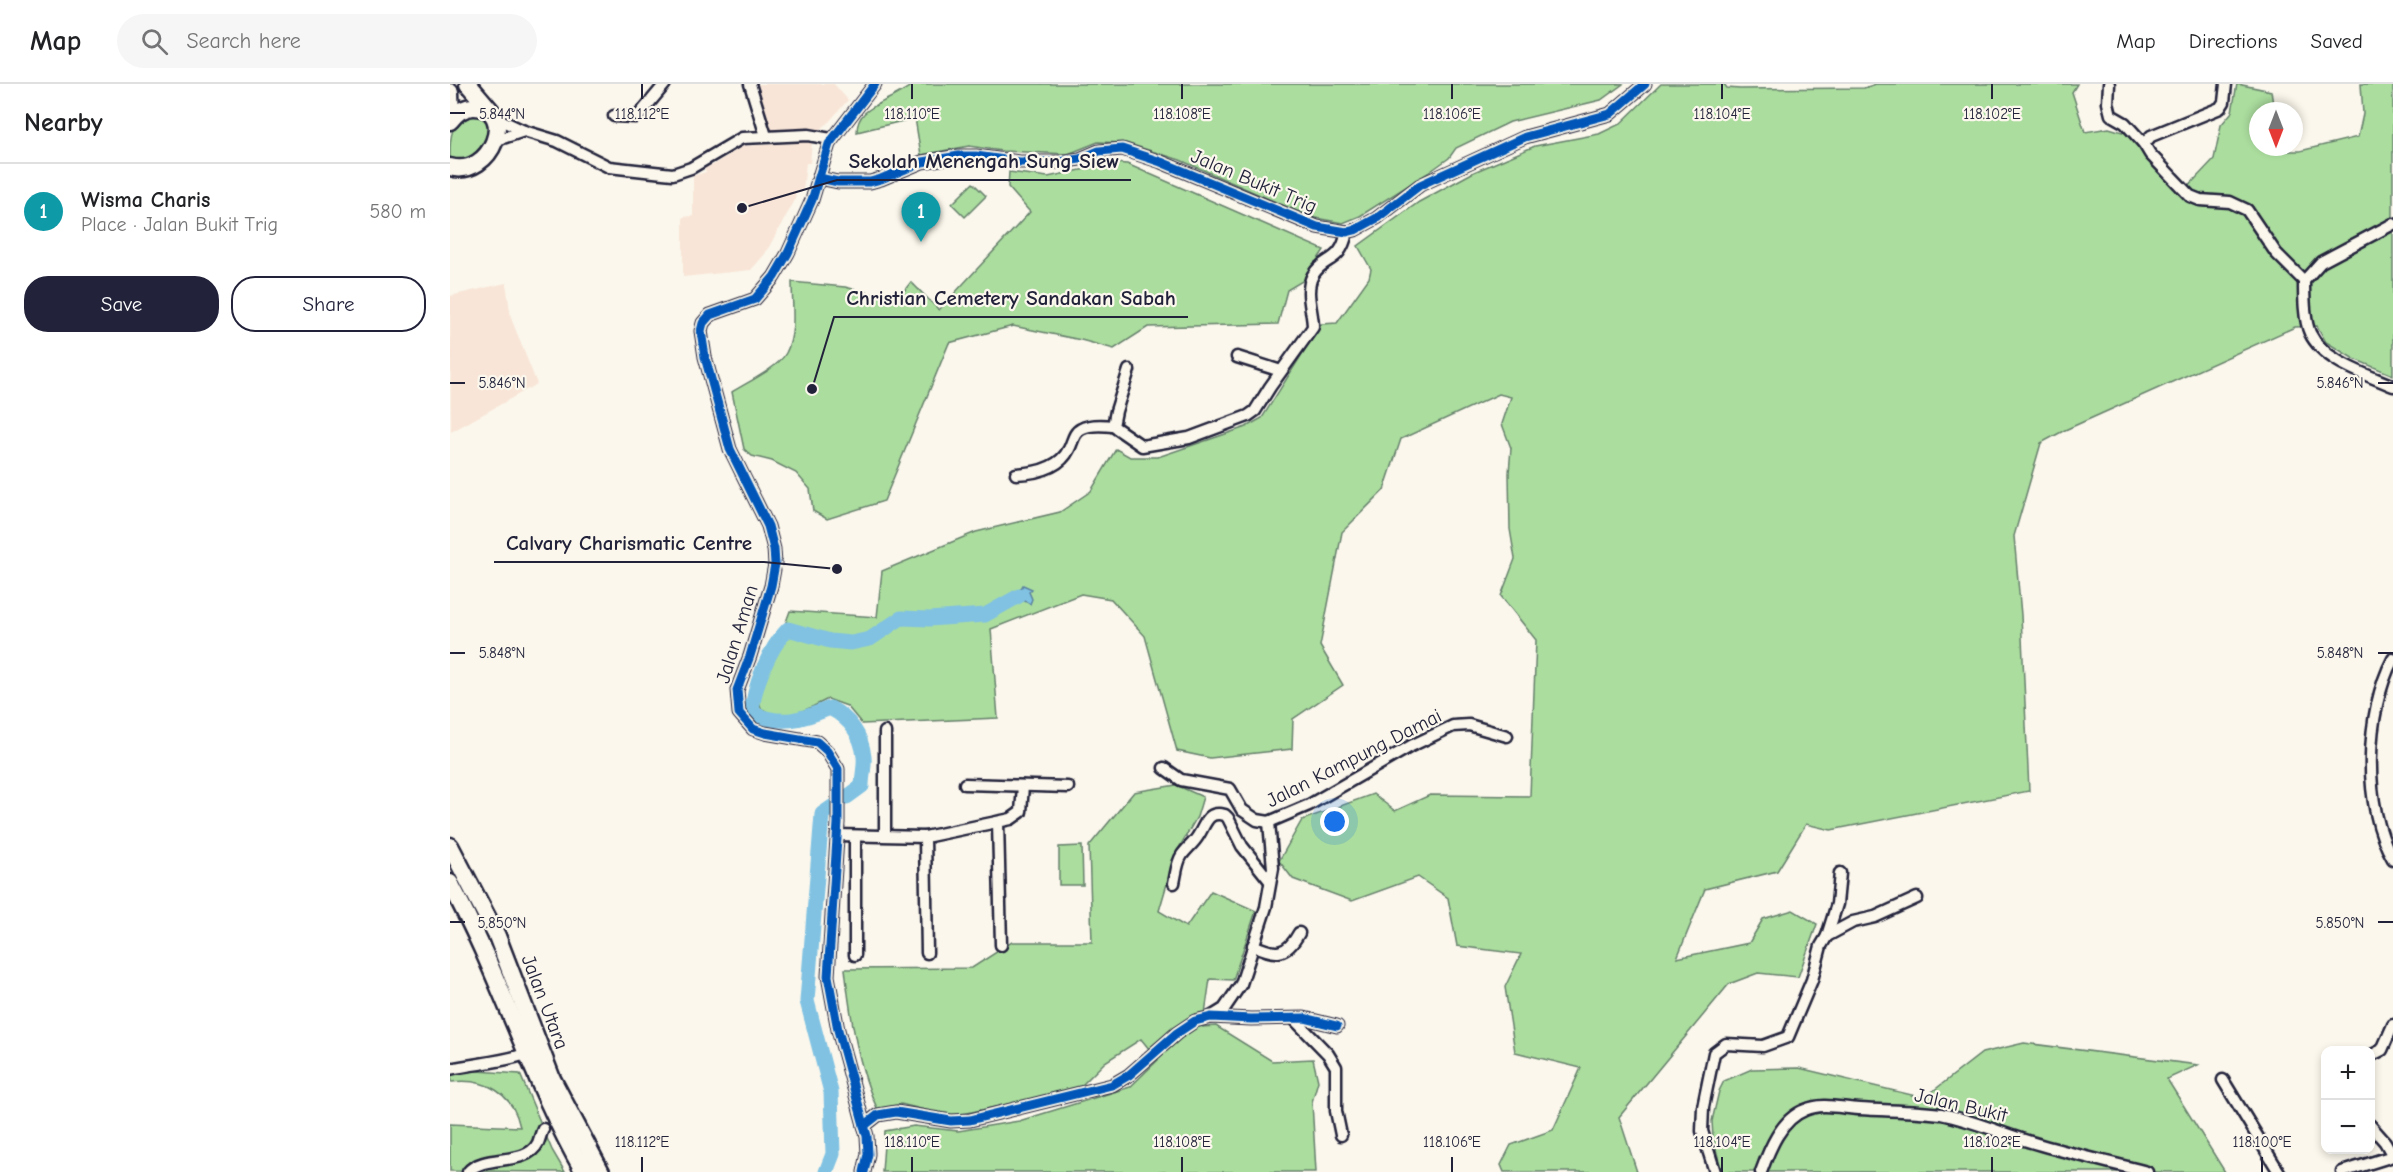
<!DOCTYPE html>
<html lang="en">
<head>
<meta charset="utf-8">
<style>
  :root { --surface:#fff; --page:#f6f6f6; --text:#202124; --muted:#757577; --line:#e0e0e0; --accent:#22223b }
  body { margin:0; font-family:"Comic Neue",sans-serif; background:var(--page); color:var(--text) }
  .controls { position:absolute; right:18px; bottom:18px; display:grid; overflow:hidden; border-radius:12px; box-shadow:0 3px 9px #0003 }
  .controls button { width:54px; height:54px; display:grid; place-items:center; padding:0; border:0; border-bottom:2px solid var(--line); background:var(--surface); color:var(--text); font:30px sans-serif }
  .compass { position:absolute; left:1799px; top:18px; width:54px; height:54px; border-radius:50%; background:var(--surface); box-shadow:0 3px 9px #0003; rotate:180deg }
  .you { position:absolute; left:885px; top:738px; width:21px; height:21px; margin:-15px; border:4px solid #fff; border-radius:50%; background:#1a73e8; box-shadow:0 0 0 9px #1a73e833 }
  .badge { display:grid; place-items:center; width:39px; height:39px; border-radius:50%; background:var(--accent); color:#fff; font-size:20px; font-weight:700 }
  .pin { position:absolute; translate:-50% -50px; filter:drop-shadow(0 2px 3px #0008) }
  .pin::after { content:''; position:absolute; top:32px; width:21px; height:18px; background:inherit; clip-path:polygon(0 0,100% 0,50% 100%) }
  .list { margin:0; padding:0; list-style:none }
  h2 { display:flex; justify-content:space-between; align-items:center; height:78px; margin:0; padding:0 24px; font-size:26px }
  h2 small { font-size:20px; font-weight:400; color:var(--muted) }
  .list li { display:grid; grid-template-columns:39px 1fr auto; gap:18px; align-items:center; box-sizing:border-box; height:96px; padding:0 24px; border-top:2px solid var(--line) }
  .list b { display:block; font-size:22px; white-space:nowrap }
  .list p { margin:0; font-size:20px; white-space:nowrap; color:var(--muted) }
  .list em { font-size:20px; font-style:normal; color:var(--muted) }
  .actions { display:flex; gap:12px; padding:18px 24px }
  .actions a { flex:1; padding:14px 0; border:2px solid var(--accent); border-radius:24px; text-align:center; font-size:21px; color:var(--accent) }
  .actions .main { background:var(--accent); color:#fff }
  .icon { flex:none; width:33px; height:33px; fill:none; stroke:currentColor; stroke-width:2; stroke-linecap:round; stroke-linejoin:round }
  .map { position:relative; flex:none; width:1943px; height:1088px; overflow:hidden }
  header { display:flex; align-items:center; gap:36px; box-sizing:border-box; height:84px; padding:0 30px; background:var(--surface); border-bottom:2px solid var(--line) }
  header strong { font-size:28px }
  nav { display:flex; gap:33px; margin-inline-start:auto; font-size:21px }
  .search { width:420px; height:54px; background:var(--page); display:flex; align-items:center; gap:15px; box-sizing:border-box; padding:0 21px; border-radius:33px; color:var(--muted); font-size:22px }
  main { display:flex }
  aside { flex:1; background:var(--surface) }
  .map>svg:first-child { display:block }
  .built { fill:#f8e5d7 }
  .green { fill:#abdd9e; stroke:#66806c; stroke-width:1.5 }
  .water { fill:#81c2e2; stroke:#5b829f; stroke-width:1.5 }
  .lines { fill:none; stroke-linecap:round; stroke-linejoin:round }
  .river { stroke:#81c2e2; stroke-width:15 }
  .minor-casing { stroke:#22223b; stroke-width:15 }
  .highway-casing { stroke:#22223b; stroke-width:21 }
  .minor { stroke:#fbf7ec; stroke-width:10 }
  .highway { stroke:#fbf7ec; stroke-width:16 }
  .cycleway-casing { stroke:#fbf7ec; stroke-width:13 }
  .cycleway { stroke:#0057b8; stroke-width:9 }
  .ticks { fill:none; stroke:#22223b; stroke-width:2 }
  .labels { text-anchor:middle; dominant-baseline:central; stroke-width:4.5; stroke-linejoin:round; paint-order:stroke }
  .street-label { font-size:20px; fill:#22223b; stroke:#fbf7ec }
  .ticks-label { font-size:15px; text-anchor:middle; fill:#22223b; stroke:#fbf7ec; stroke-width:4.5; stroke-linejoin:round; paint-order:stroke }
  .leader { fill:none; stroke:#22223b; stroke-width:2 }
  .callout-dot { fill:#22223b; stroke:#fbf7ec; stroke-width:2 }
  .callout-label { font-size:21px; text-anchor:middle; font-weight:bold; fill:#22223b; stroke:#fbf7ec; stroke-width:4.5; stroke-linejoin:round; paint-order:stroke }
</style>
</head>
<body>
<header>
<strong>Map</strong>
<div class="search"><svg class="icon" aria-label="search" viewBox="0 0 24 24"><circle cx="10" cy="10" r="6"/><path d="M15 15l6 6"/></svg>Search here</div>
<nav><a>Map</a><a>Directions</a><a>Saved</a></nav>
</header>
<main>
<aside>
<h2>Nearby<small></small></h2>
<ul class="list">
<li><span class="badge" style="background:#0f9aa8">1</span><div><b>Wisma Charis</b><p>Place · Jalan Bukit Trig</p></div><em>580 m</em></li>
</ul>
<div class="actions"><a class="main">Save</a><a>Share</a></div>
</aside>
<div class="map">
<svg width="1943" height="1088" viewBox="0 0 1943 1088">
  <rect width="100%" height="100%" fill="#fbf7ec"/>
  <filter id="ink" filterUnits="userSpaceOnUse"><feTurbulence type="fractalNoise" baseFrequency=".0167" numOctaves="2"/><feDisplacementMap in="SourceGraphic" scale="12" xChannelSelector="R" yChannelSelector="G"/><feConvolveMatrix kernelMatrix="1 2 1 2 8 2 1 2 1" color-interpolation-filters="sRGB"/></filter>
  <g filter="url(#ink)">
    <g class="built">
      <path d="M304,0h80l14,16 -21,24 -9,7 -43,2 -5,-3z"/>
      <path d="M347,56l15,2 -2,21h-4l-3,28h-7l-1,9 -30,54 -14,16 -68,7v-60l10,-1v-40l13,-4 -2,-4 9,-3 30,-19 53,-3z"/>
      <path d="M56,199l5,35 26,66 -86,48 -1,-136z"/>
    </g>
    <g class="green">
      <path d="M464,0h709l-22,16 -91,22 -54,26 -7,10 -21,15 -68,43 -17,7 -33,-6 -130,-57 -54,-17 -28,-1 -30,12 -66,-3 -33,-5 -48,9 -6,-37 -58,14c0,-20 16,-25 31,-33 9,-4 18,-10 26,-15z"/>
      <path d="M1211,0h63l3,4 13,1 124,-1 12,-4h201l-5,8 13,40 24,-4 17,5 55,61 33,-35 7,-34 11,-13 5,-28 34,7 3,20h-16v36h21l1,4h20l58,-14 5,-23 -2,-30h32v291l-39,-16 -28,-17 -9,-16 -22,1 -230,103 -24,13 -27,93 7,79 8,176 -198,39 -25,-6 -29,47 -72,18 -28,69 72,-15 14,-24 30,-9 24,14 -19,53 -40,-4 -29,11 -110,133 18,55h-133l-3,-7 10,-20 42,-15 28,-62 -66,-16 -10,-65 16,-33 -64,-8 -9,-48 -30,-21 -66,24 -59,-22 -14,-18 23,-41 71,-26 22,17 35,-16 100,1 6,-156 -35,-44 14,-37 -5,-30 -1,-56 2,-25 -9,-24 9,-27 -12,-3 -98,45 -17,51 -42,42 -22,114 23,39 -50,34 -1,30 -82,9 -33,-7 -32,-115 -34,-37 -30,-5 -90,35 7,89 -136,6 -15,-18 -19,-7c-22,11 -44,25 -67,9l-3,-10 32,-87 87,6 5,-46 94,-39 84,-20 31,-21 25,-42 14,8h28l88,-30 16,-9 59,-94 16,-1 32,-45 2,-9 -13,-23 61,-44 55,-30 61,-26 64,-12 21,-10z"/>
      <path d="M29,28l12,10 -4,22 -17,18 -20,-2c0,-25 0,-43 29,-48z"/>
      <path d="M664,79l13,1 197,86 -20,30 -17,10 -9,34 -130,3 -34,22 -33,-9 -68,-14 -64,17 -65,158 -57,18 -14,-8 -3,-22 -14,-16 -24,-12 -20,-5 -8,-7 -12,-57c14,-9 46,-24 54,-39 11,-21 6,-49 6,-71l53,5 52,13 14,-18 28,28 91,-98 -22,-25 1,-15 39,5z"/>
      <path d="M523,99l13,13 -21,21 -13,-13z"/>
      <path d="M726,701l27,12 -6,20 -21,36 -17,58 27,16 25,-36 45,20 -23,69 -23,-1 -7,48 13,-1 56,35 41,-2 5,22 -6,21 4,70h-434l3,-41 29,-5 44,5 61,-10 111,-34 28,-27 -17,-21 -36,23 -27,27 -120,26h-13l-44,-11 -23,6c-20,-41 -28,-96 -33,-141l127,-1 40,-26h80l-3,-96 45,-54z"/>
      <path d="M632,762l1,39h-24v-38z"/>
      <path d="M1574,959l174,22 -31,14 58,93h-503l-9,-34 -1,-17 7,-30 5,-10 28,-12 47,-1 125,30 58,-45z"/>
      <path d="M13,986l57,4 32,76 13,22 -115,-1v-47l70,3c-7,-34 -34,-49 -68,-45l-2,-10z"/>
    </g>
    <path class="water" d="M573,501l9,4 -3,3 3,7 -2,5 -9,-5 -2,-7z"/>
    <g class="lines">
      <g class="river">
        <path d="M397,713l15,-11c0,-10 3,-20 2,-29 -2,-22 -15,-39 -34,-49 -29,12 -49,18 -78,5 1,-25 17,-65 36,-84l42,12 21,2 19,-4 31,-21 28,1 56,-4 34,-19"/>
        <path d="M376,1088l7,-18 -2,-62 -24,-91 15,-187 16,-11"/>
      </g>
      <g class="minor-casing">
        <g id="minor">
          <path d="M300,0l16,52"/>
          <path d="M1659,0l-1,19 3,12 14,8 19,21"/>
          <path d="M1776,0l-2,18 -4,6 -69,28 -7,8 6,10 40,42 10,4 30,2 17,8 29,43 28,28"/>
          <path d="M164,32l21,1 5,-3 25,-30"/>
          <path d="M44,33l30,14 33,10 52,26 54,6 10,1 18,-6 51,-30 66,-3 23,4"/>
          <path d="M44,57l30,-10"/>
          <path d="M369,94l19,4h32l11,-3 41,-17 37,-6h17l43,6h40l21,-3 19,-8 23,-2 39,13 156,65 30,5 8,-2 22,-12 43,-33 105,-48 85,-23 35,-30"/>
          <path d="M1943,140l-72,38 -17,19c0,15 0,39 6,52 14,29 56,41 83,53"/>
          <path d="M787,273l44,14"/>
          <path d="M679,286l-13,41 -3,15 29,20 47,-8 59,-22 7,-5 15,-24 43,-60c0,-16 -9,-36 0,-52 12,-20 27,-10 34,-43"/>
          <path d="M566,390c20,-1 44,-6 53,-25 4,-7 4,-16 12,-20 8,-5 23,-4 32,-3"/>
          <path d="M1943,575c-28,53 -31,148 0,200"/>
          <path d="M714,684l17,12 49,9 12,21 15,10 12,2 40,-17 102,-59 42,-20 16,-1 38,11"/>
          <path d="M515,700l103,3"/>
          <path d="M548,738l3,123"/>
          <path d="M387,751l88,2 86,-18 10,-7 2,-26"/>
          <path d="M435,751v-103"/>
          <path d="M405,752v119"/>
          <path d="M475,753l2,116"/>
          <path d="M724,799c2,-9 3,-21 8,-28 5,-7 12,-12 16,-19 8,-12 9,-26 27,-21l3,3 14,28 28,35"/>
          <path d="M1377,852l10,-32 3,-31"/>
          <path d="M803,861c22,10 33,12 46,-12"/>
          <path d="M761,933l13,-8 17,-25 25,-77 7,-39 -4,-46"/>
          <path d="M844,935l34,35 8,13v44l5,24"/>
          <path d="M1920,972l12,-6 11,-25"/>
          <path d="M0,985c26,-6 52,-6 78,-16"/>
          <path d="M1773,996l56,92"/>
          <path d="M1920,1041l15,17 8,14"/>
          <path d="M414,1042l14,-11 18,-3 55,9 19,-1 142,-35 17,-10 48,-42 18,-12 16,-4 40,2 53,-1 33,8"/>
          <path d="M18,1088c16,-19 58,-5 70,-29 2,-5 3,-10 5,-14"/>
          <path d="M414,1088l4,-18 -1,-18 -29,-106 -10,-54 10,-153v-54l-11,-18 -10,-9 -52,-9 -12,-4 -14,-16 -2,-23 13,-34 21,-70 4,-22 -1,-15 -6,-23 -38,-77 -25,-92 -4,-26 2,-8 7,-8 45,-16 19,-22 14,-24 24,-53 17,-56 46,-60"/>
          <path d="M1265,1088l-13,-41 1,-24 11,-54 12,-9 37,2 25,-9 24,-57 9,-34 6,-10 26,-14 22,-5 42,-19"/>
          <path d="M1311,1088c8,-22 20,-53 44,-62 18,-8 35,-2 54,-1 27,2 54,1 82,5 35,7 66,22 100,31 35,10 71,18 106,27"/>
          <path d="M1892,1088l51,-16"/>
        </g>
      </g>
      <g class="highway-casing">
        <g id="highway">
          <path d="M18,0l23,27"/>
          <path d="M0,8l1,27"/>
          <path d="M0,37c6,-8 14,-14 24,-14 44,0 18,72 -24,60"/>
          <path d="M0,762l47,90 55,143 49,93"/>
          <path d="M0,799c51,94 81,196 134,289"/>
        </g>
      </g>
      <use href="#minor" class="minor"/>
      <use href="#highway" class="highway"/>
      <g class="cycleway-casing">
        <g id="cycleway">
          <path d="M369,94l19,4h32l11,-3 41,-17 37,-6h17l43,6h40l21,-3 19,-8 23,-2 39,13 156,65 30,5 8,-2 22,-12 43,-33 105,-48 85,-23 35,-30"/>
          <path d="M414,1042l14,-11 18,-3 55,9 19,-1 142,-35 17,-10 48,-42 18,-12 16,-4 40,2 53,-1 33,8"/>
          <path d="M414,1088l4,-18 -1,-18 -29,-106 -10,-54 10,-153v-54l-11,-18 -10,-9 -52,-9 -12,-4 -14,-16 -2,-23 13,-34 21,-70 4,-22 -1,-15 -6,-23 -38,-77 -25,-92 -4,-26 2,-8 7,-8 45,-16 19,-22 14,-24 24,-53 17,-56 46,-60"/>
        </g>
      </g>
      <use href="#cycleway" class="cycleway"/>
    </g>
  </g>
  <path class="ticks" d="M192,0v15M462,0v15M732,0v15M1002,0v15M1272,0v15M1542,0v15M0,29h15M0,299h15M1928,299h15M0,569h15M1928,569h15M0,838h15M1928,838h15M192,1073v15M462,1073v15M732,1073v15M1002,1073v15M1272,1073v15M1542,1073v15M1812,1073v15"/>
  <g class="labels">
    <g class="street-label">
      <text transform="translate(804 97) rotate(23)">Jalan Bukit Trig</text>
      <text transform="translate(287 550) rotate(-73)">Jalan Aman</text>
      <text transform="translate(904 674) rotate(-27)">Jalan Kampung Damai</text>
      <text transform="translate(95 918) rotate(69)">Jalan Utara</text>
      <text transform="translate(1511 1021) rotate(13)">Jalan Bukit</text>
    </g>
  </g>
  <g class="ticks-label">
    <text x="52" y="35">5.844°N</text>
    <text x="192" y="35">118.112°E</text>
    <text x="462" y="35">118.110°E</text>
    <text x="732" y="35">118.108°E</text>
    <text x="1002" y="35">118.106°E</text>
    <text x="1272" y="35">118.104°E</text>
    <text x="1542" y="35">118.102°E</text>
    <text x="1890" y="304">5.846°N</text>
    <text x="52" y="304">5.846°N</text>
    <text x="1890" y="574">5.848°N</text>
    <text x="52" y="574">5.848°N</text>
    <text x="1890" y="844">5.850°N</text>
    <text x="52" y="844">5.850°N</text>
    <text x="192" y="1063">118.112°E</text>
    <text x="462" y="1063">118.110°E</text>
    <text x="732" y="1063">118.108°E</text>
    <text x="1002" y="1063">118.106°E</text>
    <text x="1272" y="1063">118.104°E</text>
    <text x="1542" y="1063">118.102°E</text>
    <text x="1812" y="1063">118.100°E</text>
  </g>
  <path class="leader" d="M292 124L387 96H681M362 305L384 233H738M387 485L314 478H44"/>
  <g class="callout-dot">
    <circle cx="292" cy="124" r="6"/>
    <circle cx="362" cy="305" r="6"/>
    <circle cx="387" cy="485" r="6"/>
  </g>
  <g class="callout-label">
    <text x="534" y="84">Sekolah Menengah Sung Siew</text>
    <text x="561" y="221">Christian Cemetery Sandakan Sabah</text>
    <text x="179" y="466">Calvary Charismatic Centre</text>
  </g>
</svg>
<div class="controls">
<button>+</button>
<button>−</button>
</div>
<svg class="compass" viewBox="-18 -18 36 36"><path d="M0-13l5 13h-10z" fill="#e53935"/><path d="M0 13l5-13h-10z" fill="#757577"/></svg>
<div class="you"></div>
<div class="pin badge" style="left:471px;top:158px;background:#0f9aa8">1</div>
</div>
</main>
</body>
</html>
